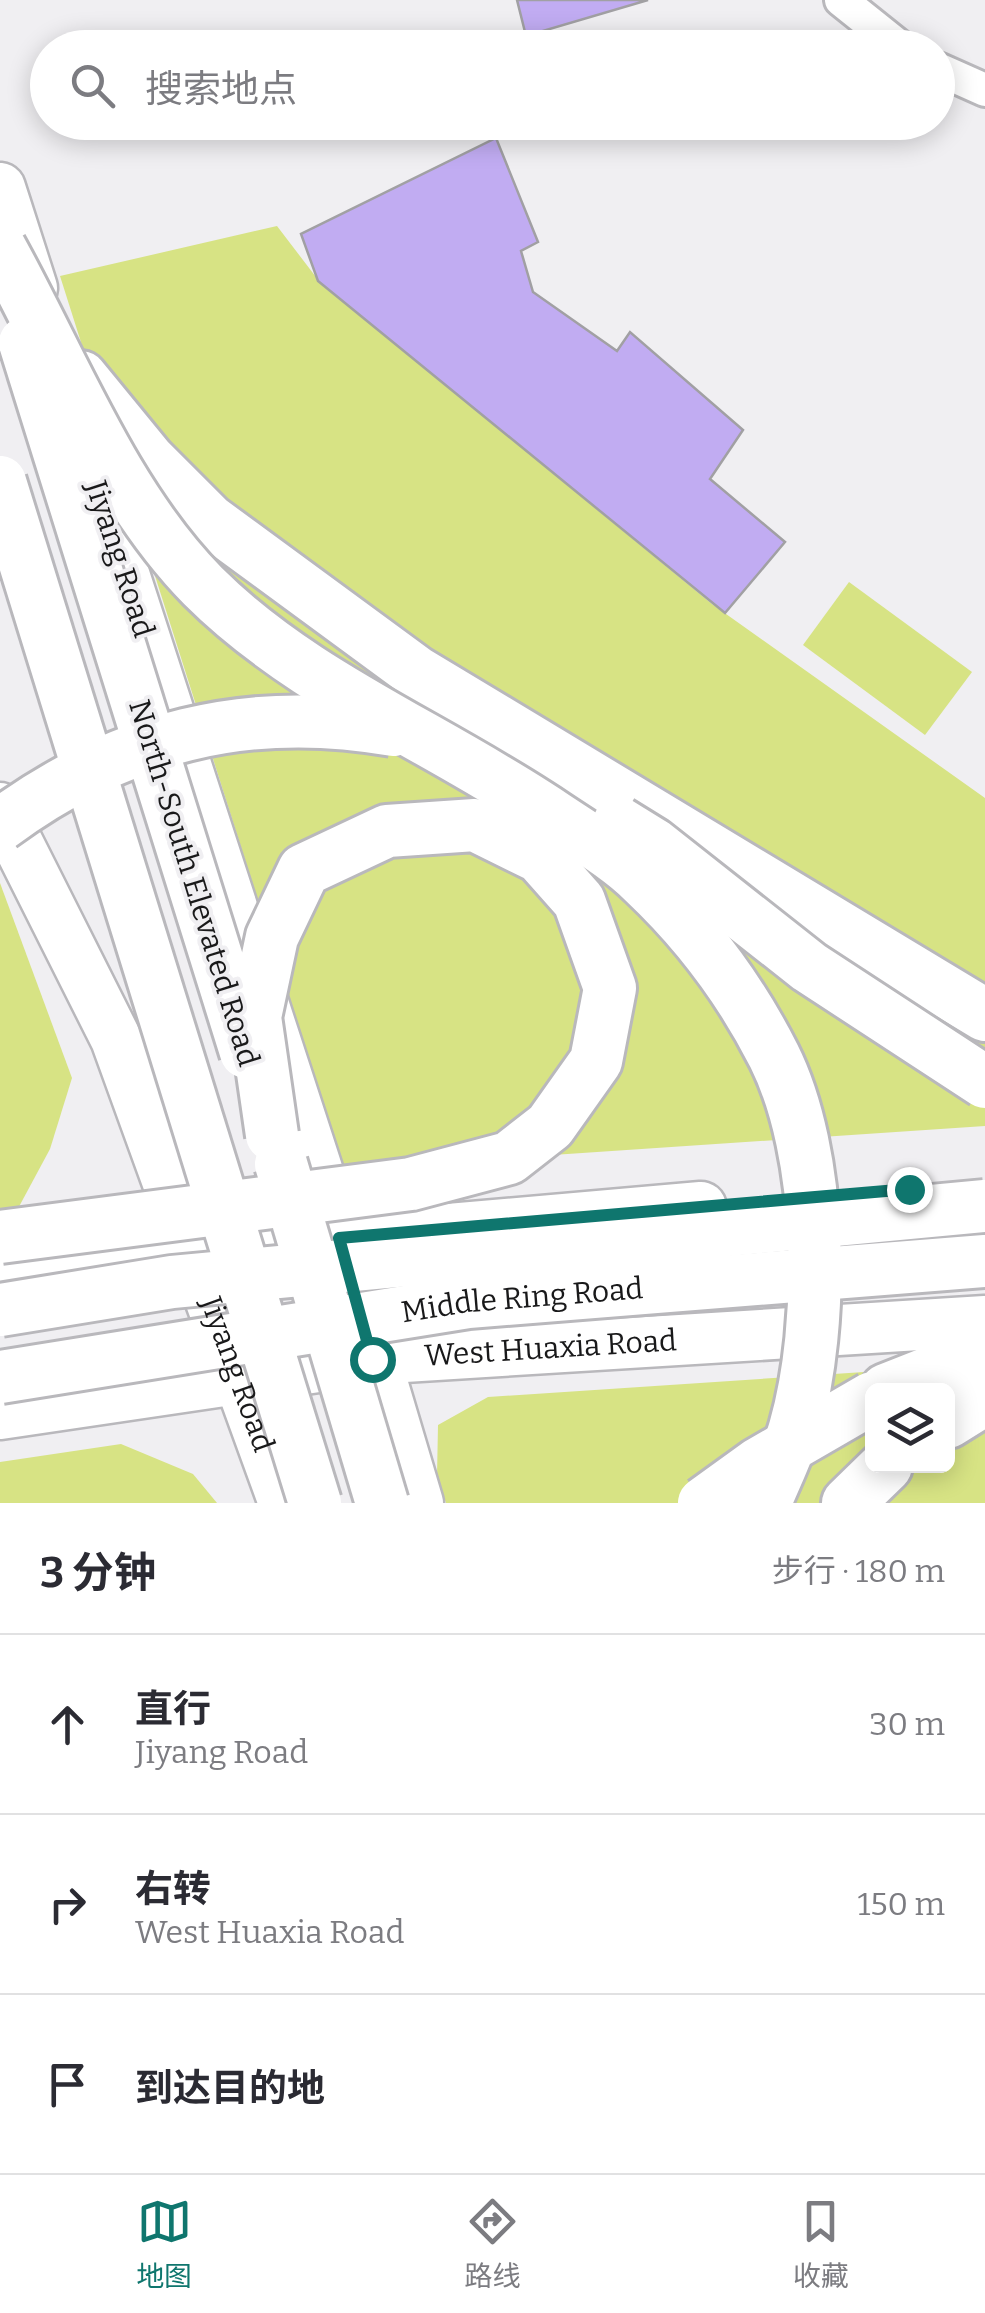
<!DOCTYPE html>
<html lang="zh">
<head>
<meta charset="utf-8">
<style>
  :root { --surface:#fff; --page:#f7f7f7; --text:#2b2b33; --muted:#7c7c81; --line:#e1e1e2; --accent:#0f766e }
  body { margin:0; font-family:Bitter,"Noto Sans SC",serif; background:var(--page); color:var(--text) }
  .controls { position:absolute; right:30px; bottom:30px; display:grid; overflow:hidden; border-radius:15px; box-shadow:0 5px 25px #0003 }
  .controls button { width:90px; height:90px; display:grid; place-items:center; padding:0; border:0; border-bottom:2px solid var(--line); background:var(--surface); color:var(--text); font:50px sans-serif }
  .stop { position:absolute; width:30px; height:30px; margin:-22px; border:8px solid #0f766e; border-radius:50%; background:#fff }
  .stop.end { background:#0f766e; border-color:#fff; box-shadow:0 2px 10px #0008 }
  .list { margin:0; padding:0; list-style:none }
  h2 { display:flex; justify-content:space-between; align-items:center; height:130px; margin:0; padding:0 40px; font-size:42px }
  h2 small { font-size:32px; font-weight:400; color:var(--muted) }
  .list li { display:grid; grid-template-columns:65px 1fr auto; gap:30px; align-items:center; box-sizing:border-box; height:180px; padding:0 40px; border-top:2px solid var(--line) }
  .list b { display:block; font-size:38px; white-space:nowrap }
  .list p { margin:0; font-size:32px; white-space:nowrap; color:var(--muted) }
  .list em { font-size:32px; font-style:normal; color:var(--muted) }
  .icon { flex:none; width:55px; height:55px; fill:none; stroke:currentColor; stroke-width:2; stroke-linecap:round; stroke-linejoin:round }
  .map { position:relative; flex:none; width:985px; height:1503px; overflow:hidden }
  .search { position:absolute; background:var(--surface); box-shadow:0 5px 25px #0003; left:30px; right:30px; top:30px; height:110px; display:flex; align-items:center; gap:25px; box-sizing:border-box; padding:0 35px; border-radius:55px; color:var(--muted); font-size:38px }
  .sheet { height:670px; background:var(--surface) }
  nav { display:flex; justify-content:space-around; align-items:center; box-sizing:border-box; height:140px; border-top:2px solid var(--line); background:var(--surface); font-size:28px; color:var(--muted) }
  nav a { display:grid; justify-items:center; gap:5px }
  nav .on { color:var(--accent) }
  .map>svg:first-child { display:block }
  .green { fill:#d7e384; fill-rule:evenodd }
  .building { fill:#c1acf2; stroke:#a1a0a3; stroke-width:2.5 }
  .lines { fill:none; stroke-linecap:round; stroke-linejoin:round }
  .minor-casing { stroke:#b9b8bc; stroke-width:38 }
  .primary-casing { stroke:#b9b8bc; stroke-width:55 }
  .trunk-casing { stroke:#b9b8bc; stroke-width:58 }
  .minor { stroke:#fff; stroke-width:32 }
  .primary { stroke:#fff; stroke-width:50 }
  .trunk { stroke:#fff; stroke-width:52 }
  .trunk-bridge-casing { stroke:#b9b8bc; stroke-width:58; stroke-linecap:butt }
  .trunk-bridge { stroke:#fff; stroke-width:52 }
  .route { stroke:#0f766e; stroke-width:12 }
  .labels { text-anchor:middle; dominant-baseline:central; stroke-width:8; stroke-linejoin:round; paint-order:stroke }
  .street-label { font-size:30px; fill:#19191a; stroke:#f0eff2 }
</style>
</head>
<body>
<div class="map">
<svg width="985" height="1503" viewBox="0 0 985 1503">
  <rect width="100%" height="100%" fill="#f0eff2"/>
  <g class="green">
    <path d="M277,226l42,55 393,323 273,194v328l-642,43 -283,-893z"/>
    <path d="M849,582l123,90 -47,63 -122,-90z"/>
    <path d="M0,883l72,195 -22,71 -50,93z"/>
    <path d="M985,1364v139h-539l-9,-27 1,-51 50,-28zM872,1390h76v76h-76z"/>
    <path d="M121,1444l72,30 24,29h-217v-41z"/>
  </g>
  <g class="building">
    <path d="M517,0h131l-122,36z"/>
    <path d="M496,138l42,104 -17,9 12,41 84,59 13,-19 113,98 -33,49 75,63 -60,71 -407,-332 -17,-47z"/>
  </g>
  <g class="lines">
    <g class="minor-casing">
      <g id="minor">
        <path d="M841,0l60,48"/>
        <path d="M938,69l47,21"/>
      </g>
    </g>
    <g class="primary-casing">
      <g id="primary">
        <path d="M0,188l32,100"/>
        <path d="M110,531l229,706 79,266"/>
        <path id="s1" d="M0,808l116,231 168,464"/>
        <path d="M0,1281l194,-30 507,-44"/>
        <path id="s2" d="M0,1414l372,-55 613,-38"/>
      </g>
    </g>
    <g class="trunk-casing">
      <g id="trunk">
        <path d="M81,377l68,83 60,60 207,152 569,343"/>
        <path d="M886,1390l99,-39"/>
        <path d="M948,1422l37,-23"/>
        <path d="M848,1503l38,-37"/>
      </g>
    </g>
    <use href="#minor" class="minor"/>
    <use href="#primary" class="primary"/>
    <use href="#trunk" class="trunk"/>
    <g class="trunk-bridge-casing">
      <g id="trunk-bridge">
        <path d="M0,248c62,112 113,247 203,338 98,98 229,149 343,225 32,22 71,44 98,71 53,50 97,109 130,174 49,98 51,267 21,372 -7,25 -20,50 -30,75"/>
        <path d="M25,343l221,709"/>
        <path d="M0,482l315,1021"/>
        <path d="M619,823l34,21 156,123 176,115"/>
        <path d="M0,825c119,-88 247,-121 393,-95"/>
        <path d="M281,1164l101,339"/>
        <path d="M0,1237l411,-53 98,-26 41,-32 46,-65 14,-73 -31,-87 -39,-44 -65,-32 -88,6 -83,39 -32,67 -17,80 17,118"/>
        <path d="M0,1310l172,-28 813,-76"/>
        <path id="s3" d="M0,1377l468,-75 517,-41"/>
        <path d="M704,1503l54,-39 114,-66"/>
      </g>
    </g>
    <use href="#trunk-bridge" class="trunk-bridge"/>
  </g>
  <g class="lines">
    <path class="route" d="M372,1359l-33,-121 570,-49"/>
  </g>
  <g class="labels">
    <g class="street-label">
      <text transform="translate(120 559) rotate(72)">Jiyang Road</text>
      <text transform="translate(194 883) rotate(73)">North-South Elevated Road</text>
      <text stroke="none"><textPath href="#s3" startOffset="528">Middle Ring Road</textPath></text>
      <text stroke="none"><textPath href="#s2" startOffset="555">West Huaxia Road</textPath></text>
      <text stroke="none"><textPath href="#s1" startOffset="615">Jiyang Road</textPath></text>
    </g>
  </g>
</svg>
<div class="controls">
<button><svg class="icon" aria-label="layers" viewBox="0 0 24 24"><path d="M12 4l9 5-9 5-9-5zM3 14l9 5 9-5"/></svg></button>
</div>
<div class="stop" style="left:372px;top:1359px"></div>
<div class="stop end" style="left:909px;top:1189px"></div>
<div class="search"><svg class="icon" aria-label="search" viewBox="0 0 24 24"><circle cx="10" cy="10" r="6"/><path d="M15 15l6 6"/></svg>搜索地点</div>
</div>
<section class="sheet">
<h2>3 分钟<small>步行 · 180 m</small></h2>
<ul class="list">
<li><svg class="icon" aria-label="ahead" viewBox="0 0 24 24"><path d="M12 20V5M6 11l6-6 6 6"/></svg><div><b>直行</b><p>Jiyang Road</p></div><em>30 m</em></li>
<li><svg class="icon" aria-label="right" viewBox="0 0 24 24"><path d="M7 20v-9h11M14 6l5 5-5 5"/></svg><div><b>右转</b><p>West Huaxia Road</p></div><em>150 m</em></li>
<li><svg class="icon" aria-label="arrive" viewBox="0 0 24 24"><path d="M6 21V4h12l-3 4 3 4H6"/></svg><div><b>到达目的地</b></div></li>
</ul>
</section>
<nav>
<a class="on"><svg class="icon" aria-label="map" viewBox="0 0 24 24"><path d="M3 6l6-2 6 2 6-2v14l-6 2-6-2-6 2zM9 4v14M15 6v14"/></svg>地图</a>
<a><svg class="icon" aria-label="directions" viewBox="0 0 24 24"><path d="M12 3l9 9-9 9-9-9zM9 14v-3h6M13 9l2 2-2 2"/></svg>路线</a>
<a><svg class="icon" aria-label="saved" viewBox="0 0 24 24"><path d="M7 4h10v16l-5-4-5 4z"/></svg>收藏</a>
</nav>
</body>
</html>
